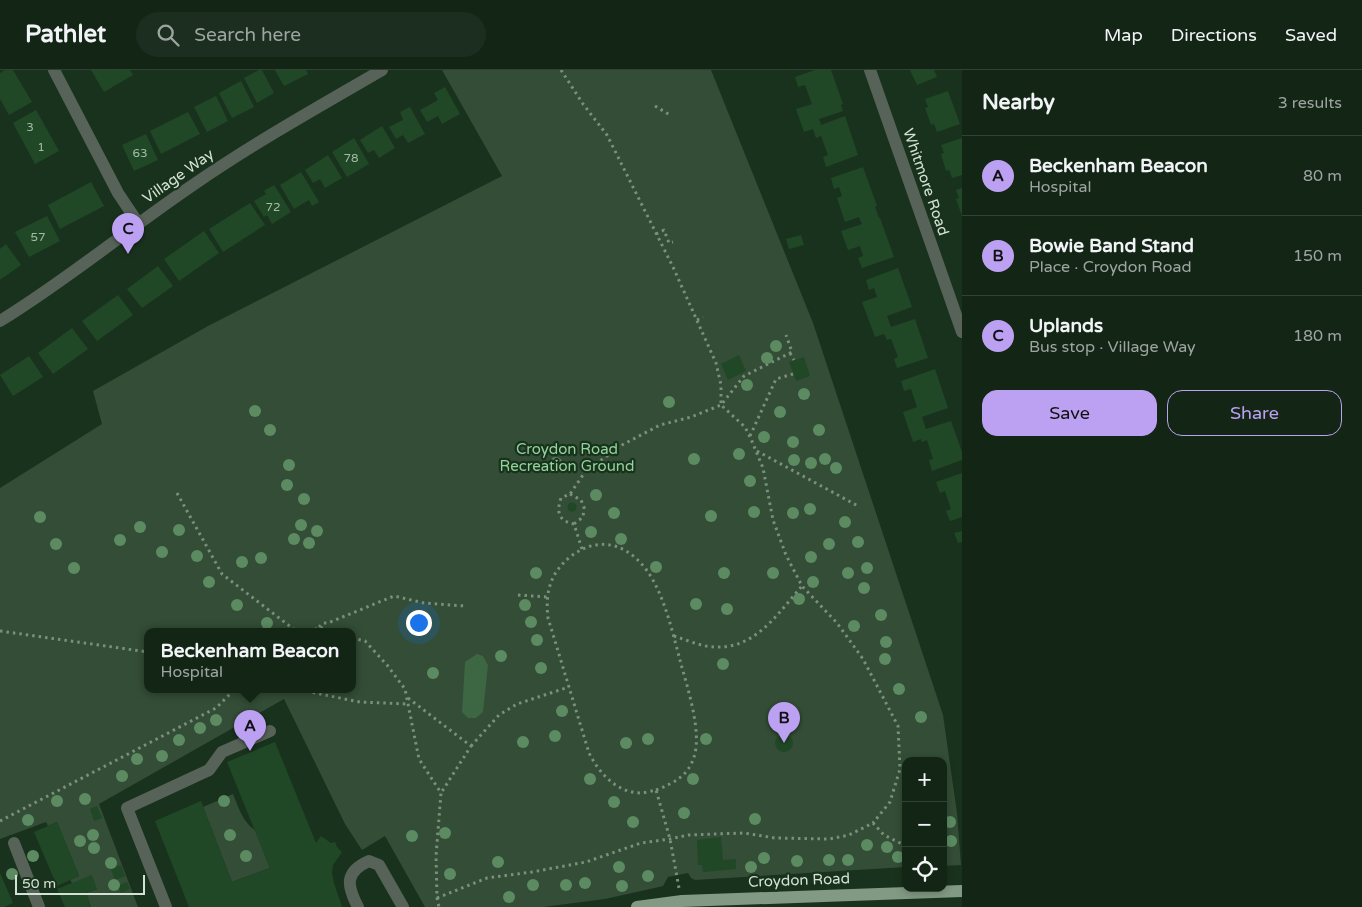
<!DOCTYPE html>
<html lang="en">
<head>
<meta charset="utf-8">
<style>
  :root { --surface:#132616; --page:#1c2e1f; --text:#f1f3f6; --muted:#9da5a1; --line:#324335; --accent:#bca0f2 }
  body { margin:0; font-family:"Varela Round",sans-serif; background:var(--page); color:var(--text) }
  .controls { position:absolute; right:15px; bottom:15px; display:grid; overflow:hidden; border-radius:10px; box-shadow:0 2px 8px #0003 }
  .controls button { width:45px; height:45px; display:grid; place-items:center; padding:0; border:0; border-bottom:1px solid var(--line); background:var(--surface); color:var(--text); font:25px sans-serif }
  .scale { position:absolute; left:15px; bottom:12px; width:130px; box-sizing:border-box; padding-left:5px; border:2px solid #d3e2d4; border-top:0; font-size:14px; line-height:18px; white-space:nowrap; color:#d3e2d4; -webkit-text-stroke:4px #19321d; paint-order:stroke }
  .you { position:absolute; left:418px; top:552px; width:18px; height:18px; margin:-12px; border:4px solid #fff; border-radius:50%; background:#1a73e8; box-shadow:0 0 0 8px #1a73e833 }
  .badge { display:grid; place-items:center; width:32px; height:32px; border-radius:50%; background:var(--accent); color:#111; font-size:16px; font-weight:700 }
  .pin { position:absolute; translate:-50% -41px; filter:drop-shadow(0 1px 2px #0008) }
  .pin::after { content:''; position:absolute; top:26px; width:18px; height:15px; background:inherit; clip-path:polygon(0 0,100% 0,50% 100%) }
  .popup { position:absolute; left:144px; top:558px; width:212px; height:65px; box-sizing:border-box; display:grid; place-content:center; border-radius:10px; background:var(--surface); filter:drop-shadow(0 1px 4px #0005); font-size:16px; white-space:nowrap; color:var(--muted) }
  .popup b { font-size:19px; color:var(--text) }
  .popup::after { content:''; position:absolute; left:50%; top:100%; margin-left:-10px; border:10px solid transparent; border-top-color:var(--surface) }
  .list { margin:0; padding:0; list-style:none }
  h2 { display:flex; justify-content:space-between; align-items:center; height:65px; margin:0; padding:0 20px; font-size:21px }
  h2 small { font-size:16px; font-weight:400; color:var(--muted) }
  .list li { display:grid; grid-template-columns:32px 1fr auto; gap:15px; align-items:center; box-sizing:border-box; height:80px; padding:0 20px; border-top:1px solid var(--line) }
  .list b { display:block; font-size:19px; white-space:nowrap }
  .list p { margin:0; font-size:16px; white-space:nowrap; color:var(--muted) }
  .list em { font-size:16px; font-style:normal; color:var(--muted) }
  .actions { display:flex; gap:10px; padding:15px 20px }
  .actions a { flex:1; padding:11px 0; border:1px solid var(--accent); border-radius:15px; text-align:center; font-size:18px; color:var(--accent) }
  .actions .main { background:var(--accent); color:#111 }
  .icon { flex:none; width:28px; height:28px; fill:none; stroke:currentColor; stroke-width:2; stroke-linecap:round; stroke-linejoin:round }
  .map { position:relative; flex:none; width:962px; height:837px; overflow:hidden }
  header { display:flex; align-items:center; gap:30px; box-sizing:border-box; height:70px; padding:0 25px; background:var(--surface); border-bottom:1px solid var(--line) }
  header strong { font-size:24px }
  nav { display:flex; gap:28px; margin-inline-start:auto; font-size:18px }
  .search { width:350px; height:45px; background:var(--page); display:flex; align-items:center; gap:12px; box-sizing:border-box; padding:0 18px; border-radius:28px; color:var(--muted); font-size:19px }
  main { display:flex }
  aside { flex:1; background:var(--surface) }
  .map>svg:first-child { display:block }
  .green { fill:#334d36; fill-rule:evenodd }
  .water { fill:#3d6643 }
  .building { fill:#204826 }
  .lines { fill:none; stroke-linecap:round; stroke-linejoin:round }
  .path { stroke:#7b8f7d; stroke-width:3; stroke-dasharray:2.5 4; stroke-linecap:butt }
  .minor { stroke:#576358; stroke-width:12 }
  .major { stroke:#829a84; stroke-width:12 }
  .tree { fill:#5c8b62 }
  .labels { text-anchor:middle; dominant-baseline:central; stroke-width:4.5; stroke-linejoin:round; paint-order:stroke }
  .number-label { font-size:12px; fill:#a6bca8 }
  .street-label { font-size:15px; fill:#d3e2d4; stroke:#19321d }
  .park-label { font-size:15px; fill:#93d49b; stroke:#19321d }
</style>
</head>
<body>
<header>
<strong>Pathlet</strong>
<div class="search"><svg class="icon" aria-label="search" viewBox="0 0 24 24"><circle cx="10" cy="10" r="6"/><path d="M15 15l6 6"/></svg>Search here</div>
<nav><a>Map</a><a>Directions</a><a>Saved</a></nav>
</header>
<main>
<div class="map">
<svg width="962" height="837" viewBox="0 0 962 837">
  <rect width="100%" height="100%" fill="#19321d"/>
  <g class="green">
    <path d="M442,0h269l102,253 130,392 14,98 4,52 -18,1v-105h-37v106l-211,13 -4,-2 -3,-5 -20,4 -5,9 -4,1 -54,12 -62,8h-118l-40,-71 -23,14 -17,-26 -61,-125 -185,105 39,103h-47l-5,-14 11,-4 -25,-6 -2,-3 9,-4 -22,-54 -9,4 -2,-4 -46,17v-351l102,-64 -9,-33 115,-65 294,-150zM148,562h204v58h-204z"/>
    <path d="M233,724c5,12 10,29 22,36l15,38 -38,14 -29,-75z"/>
  </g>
  <path class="water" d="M477,584l6,2 5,9 -5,47 -7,6h-8l-6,-6 3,-50z"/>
  <g class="building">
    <path d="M5,0h8l19,32 -23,13 -9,-16v-26z"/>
    <path d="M91,0h39l3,5 -29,17z"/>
    <path d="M259,0h3l12,23 -17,10 -13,-25z"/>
    <path d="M275,0h31l2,4 -24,12z"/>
    <path d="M815,0h16l12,34 -2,1 2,6 -24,8 2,6 24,-9 13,39 -32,12 -3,-10 5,-2 -7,-19 -5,2 -3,-9 -9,3 -8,-23 16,-5 -7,-19 -7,2 -3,-10z"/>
    <path d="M910,0h24l3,7 -20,8z"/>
    <path d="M241,11l13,26 -22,11 -13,-25z"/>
    <path d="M445,17l15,27 -18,10 -4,-8 -11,6 -7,-12 18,-10 -4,-7z"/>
    <path d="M948,21l12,33 -23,8 -3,-8 -3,1 -6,-17 3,-1 -3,-8z"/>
    <path d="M216,26l12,25 -21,11 -13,-25z"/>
    <path d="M410,37l15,27 -17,9 -5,-8 -7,4 -7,-12 14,-7 -3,-8z"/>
    <path d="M36,40l23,41 -24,13 -22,-41z"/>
    <path d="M188,42l12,22 -39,20 -11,-23z"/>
    <path d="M382,56l13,22 -16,10 -5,-8 -6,3 -8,-13z"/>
    <path d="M146,64l12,26 -24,11 -12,-26z"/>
    <path d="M354,68l15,26 -22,13 -15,-25z"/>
    <path d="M962,68v37l-10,3 -3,-8 -3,1 -5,-17 3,-1 -3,-8z"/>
    <path d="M328,85l14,23 -17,10 -5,-9 -7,4 -8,-13z"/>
    <path d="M863,97l14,39 -2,1 4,11h1l14,39 -32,11 -4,-10 5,-2 -3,-10 -12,4 -7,-19 21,-7 -3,-7 -14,5 -8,-24 5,-2 -3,-9 -5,2 -3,-11z"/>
    <path d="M301,102l18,30 -7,4 -3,-6 -15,9 -14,-24z"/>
    <path d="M91,112l13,24 -44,23 -12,-24z"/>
    <path d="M274,115l17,27 -19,12 -5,-9 -3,2 -10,-16 12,-7 -2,-3z"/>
    <path d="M962,118v28l-6,-17 3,-1 -3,-8z"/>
    <path d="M250,133l15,22 -42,27 -14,-23z"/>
    <path d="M47,146l13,25 -31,16 -14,-25z"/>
    <path d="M204,161l15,22 -40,28 -15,-22z"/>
    <path d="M801,165l3,10 -15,4 -3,-10z"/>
    <path d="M6,174l15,21 -21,15v-31z"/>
    <path d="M158,196l15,20 -31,22 -15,-19z"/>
    <path d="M898,198l14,39 -25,9 4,11 24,-8 13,39 -31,10 -3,-9 4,-2 -7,-18 -4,1 -3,-6 -9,3 -13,-35 15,-5 -3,-9 -5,2 -3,-10z"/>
    <path d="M118,225l15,20 -36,26 -15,-20z"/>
    <path d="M72,258l16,21 -35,25 -15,-21z"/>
    <path d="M739,285l7,16 -18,9 -7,-16z"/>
    <path d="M29,286l14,21 -30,19 -13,-21z"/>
    <path d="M804,287l6,19 -14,5 -7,-19z"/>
    <path d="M935,299l13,39 -26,9 4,12 25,-8 11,31v8l-30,11 -3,-11 4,-1 -6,-19 -5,2 -1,-3 -8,3 -10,-30 14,-5 -6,-18 -7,2 -3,-10z"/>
    <path d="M962,403v44l-12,4 -4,-10 5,-2 -6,-18 -5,2 -4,-11z"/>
    <circle cx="572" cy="437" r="4.5"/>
    <path d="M962,461v11l-4,1 -4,-10z"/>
    <circle cx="784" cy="673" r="9"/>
    <path d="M275,672l41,101 5,-7 10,7 4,-1 2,5 5,5 -9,13 -1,8 2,10 8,24h-153l-34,-86 46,-20 31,81 38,-14 -43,-106z"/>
    <path d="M97,736l5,12 -8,3 -4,-12z"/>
    <path d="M57,752l22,54 -22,10 -23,-54z"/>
    <path d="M721,767l2,23 13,-1v10l-33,3 -1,-7h-4l-1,-25z"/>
    <path d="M121,795l4,11 -10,4 -4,-11z"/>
    <path d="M0,803l13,30 -9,4h-4z"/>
    <path d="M92,805l5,14 -11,4 5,14h-26l-8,-18z"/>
    <path d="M127,812l3,7 -9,4 -3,-7z"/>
  </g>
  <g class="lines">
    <g class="path">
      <path d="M561,0l22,34 24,31 66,132 43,96 5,22v20l24,22 6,12 12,29 10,52 13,35 16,31 35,37 26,36 35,67 2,43 -10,33 -17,21"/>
      <path d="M655,36l15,9"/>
      <path d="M656,164l8,-4 5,13 4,-1"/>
      <path d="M697,250l6,-3"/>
      <path d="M790,283l4,7"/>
      <path d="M750,366l26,-57 17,-5"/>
      <path d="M757,381l101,55"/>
      <path d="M177,423l45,81 74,57"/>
      <path d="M570,424l11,6 3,7 -1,10 -9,7"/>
      <path d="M582,479l-8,-25c-15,-3 -18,-11 -13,-26l9,-4 15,-22 37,-27 38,-20 31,-8 30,-12 23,-29 48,-24 -6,-17"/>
      <path d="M518,525l29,2"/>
      <path d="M319,557l4,-4h5l66,-27 30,7 41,3"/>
      <path d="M0,561l148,21"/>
      <path d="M296,561l15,1 8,-5 16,5"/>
      <path d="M674,566c13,4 28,11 41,11 41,2 63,-34 87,-61"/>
      <path d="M352,568l13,3 22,24 18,24 14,70 22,34 -5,63 1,42 2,9"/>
      <path d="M300,620l60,12 47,2"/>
      <path d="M408,628l63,48 -30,47"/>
      <path d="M471,676l28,-31 18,-11 52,-17"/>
      <path d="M656,720c18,-7 32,-14 38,-33 8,-24 -6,-68 -13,-93 -7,-26 -14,-58 -27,-82 -18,-34 -51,-51 -84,-25 -20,16 -25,36 -22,61l41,135c10,20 27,39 51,40 5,0 11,-2 16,-3l14,49 9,49"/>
      <path d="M0,751l216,-113 18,-18"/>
      <path d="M437,828l50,-20 45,-6 54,-10 55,-19 29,-4 18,-4 56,-2 31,5 54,1 20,-4 24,-12 11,12 22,11"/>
    </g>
    <g class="minor">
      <path d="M54,0l64,123 20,30"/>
      <path d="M870,0l92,262"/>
      <path d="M0,251c67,-41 128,-92 193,-136 61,-42 125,-78 189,-115"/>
      <path d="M14,773l25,64"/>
      <path d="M166,837l-39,-99 82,-38 13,-18 48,-21"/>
      <path d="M358,837c-11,-21 -14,-35 11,-46l10,4 24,42"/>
    </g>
    <path class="major" d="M637,837l45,-6 280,-10"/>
  </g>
  <g class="tree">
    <circle cx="776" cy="276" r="6"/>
    <circle cx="767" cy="288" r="6"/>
    <circle cx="747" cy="315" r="6"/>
    <circle cx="804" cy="324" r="6"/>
    <circle cx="669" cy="332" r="6"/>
    <circle cx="255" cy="341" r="6"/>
    <circle cx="780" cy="342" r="6"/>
    <circle cx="270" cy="360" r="6"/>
    <circle cx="819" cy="360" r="6"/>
    <circle cx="764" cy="367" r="6"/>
    <circle cx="793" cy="372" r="6"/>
    <circle cx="739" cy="384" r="6"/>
    <circle cx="694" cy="389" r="6"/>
    <circle cx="825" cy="389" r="6"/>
    <circle cx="794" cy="390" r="6"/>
    <circle cx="556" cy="393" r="6"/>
    <circle cx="811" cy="393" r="6"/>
    <circle cx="289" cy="395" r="6"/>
    <circle cx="836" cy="398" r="6"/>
    <circle cx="750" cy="411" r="6"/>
    <circle cx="287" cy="415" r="6"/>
    <circle cx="596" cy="425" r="6"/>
    <circle cx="304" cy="429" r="6"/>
    <circle cx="810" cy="439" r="6"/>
    <circle cx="754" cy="442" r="6"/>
    <circle cx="614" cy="443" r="6"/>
    <circle cx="793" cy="443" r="6"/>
    <circle cx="711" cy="446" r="6"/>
    <circle cx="40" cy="447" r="6"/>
    <circle cx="845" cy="452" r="6"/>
    <circle cx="301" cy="455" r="6"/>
    <circle cx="140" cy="457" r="6"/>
    <circle cx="179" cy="460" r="6"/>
    <circle cx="317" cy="461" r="6"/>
    <circle cx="591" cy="462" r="6"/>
    <circle cx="294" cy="469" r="6"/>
    <circle cx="621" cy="469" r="6"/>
    <circle cx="120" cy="470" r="6"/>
    <circle cx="858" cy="472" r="6"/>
    <circle cx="309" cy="473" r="6"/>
    <circle cx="56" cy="474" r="6"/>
    <circle cx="829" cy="474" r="6"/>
    <circle cx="162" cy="482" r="6"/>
    <circle cx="197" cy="486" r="6"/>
    <circle cx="811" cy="487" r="6"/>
    <circle cx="261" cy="488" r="6"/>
    <circle cx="242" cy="492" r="6"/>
    <circle cx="656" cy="497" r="6"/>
    <circle cx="74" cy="498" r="6"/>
    <circle cx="867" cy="498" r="6"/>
    <circle cx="536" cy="503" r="6"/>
    <circle cx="724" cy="503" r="6"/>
    <circle cx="773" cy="503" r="6"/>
    <circle cx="848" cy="503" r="6"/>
    <circle cx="209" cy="512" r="6"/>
    <circle cx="813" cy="512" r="6"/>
    <circle cx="864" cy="518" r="6"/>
    <circle cx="799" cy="529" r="6"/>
    <circle cx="696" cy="534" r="6"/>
    <circle cx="237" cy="535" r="6"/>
    <circle cx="525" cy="535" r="6"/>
    <circle cx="727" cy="539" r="6"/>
    <circle cx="881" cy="545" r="6"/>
    <circle cx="531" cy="552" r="6"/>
    <circle cx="267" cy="553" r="6"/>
    <circle cx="421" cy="555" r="6"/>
    <circle cx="854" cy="556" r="6"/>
    <circle cx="537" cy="570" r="6"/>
    <circle cx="886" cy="572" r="6"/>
    <circle cx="501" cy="586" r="6"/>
    <circle cx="885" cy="589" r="6"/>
    <circle cx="723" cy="594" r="6"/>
    <circle cx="541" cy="598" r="6"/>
    <circle cx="433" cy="603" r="6"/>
    <circle cx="899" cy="619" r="6"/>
    <circle cx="562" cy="641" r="6"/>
    <circle cx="921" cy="647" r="6"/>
    <circle cx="216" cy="650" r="6"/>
    <circle cx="200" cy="658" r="6"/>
    <circle cx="555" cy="666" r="6"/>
    <circle cx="648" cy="669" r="6"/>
    <circle cx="706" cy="669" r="6"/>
    <circle cx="179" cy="670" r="6"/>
    <circle cx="523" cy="672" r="6"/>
    <circle cx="626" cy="673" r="6"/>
    <circle cx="162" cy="686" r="6"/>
    <circle cx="137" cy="689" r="6"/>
    <circle cx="122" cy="706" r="6"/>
    <circle cx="590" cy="709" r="6"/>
    <circle cx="693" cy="709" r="6"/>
    <circle cx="85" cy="729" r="6"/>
    <circle cx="57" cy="731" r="6"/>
    <circle cx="224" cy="731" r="6"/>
    <circle cx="614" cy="732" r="6"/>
    <circle cx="684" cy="743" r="6"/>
    <circle cx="755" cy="749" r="6"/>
    <circle cx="28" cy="750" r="6"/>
    <circle cx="633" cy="752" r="6"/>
    <circle cx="950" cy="752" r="6"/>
    <circle cx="445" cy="763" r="6"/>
    <circle cx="93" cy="765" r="6"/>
    <circle cx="230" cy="765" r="6"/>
    <circle cx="412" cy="766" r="6"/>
    <circle cx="80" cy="771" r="6"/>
    <circle cx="951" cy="771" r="6"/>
    <circle cx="867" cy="775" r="6"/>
    <circle cx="887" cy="777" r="6"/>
    <circle cx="94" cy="778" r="6"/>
    <circle cx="33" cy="786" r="6"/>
    <circle cx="246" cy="786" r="6"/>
    <circle cx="898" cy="787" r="6"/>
    <circle cx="764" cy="788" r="6"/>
    <circle cx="829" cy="790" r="6"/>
    <circle cx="848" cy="790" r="6"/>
    <circle cx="797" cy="791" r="6"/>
    <circle cx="498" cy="792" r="6"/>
    <circle cx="111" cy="793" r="6"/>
    <circle cx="619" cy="797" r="6"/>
    <circle cx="751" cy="797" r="6"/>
    <circle cx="12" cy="804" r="6"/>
    <circle cx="450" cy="804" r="6"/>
    <circle cx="648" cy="806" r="6"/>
    <circle cx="585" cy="813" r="6"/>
    <circle cx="114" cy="815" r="6"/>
    <circle cx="533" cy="815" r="6"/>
    <circle cx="566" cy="815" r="6"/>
    <circle cx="622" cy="816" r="6"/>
    <circle cx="509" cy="827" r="6"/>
  </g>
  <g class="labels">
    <g class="number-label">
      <text x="30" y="57">3</text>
      <text x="41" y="77">1</text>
      <text x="140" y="83">63</text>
      <text x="351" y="88">78</text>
      <text x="273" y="137">72</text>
      <text x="38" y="167">57</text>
    </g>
    <g class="street-label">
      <text transform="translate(178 106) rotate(-35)">Village Way</text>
      <text transform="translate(926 112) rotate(71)">Whitmore Road</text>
      <text transform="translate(799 810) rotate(-2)">Croydon Road</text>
    </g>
    <g class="park-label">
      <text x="567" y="379">Croydon Road<tspan x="567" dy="17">Recreation Ground</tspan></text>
    </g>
  </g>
</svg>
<div class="controls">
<button>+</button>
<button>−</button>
<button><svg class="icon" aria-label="locate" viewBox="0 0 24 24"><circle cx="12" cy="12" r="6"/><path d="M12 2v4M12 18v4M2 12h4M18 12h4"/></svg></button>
</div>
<div class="scale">50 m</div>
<div class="you"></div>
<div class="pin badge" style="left:250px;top:681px">A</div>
<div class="popup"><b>Beckenham Beacon</b>Hospital</div>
<div class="pin badge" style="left:784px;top:673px">B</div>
<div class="pin badge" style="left:128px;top:184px">C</div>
</div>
<aside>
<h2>Nearby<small>3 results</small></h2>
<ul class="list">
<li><span class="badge">A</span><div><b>Beckenham Beacon</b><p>Hospital</p></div><em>80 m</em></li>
<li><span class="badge">B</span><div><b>Bowie Band Stand</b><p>Place · Croydon Road</p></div><em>150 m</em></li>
<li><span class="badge">C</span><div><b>Uplands</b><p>Bus stop · Village Way</p></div><em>180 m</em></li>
</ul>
<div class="actions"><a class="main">Save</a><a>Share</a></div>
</aside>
</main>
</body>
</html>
